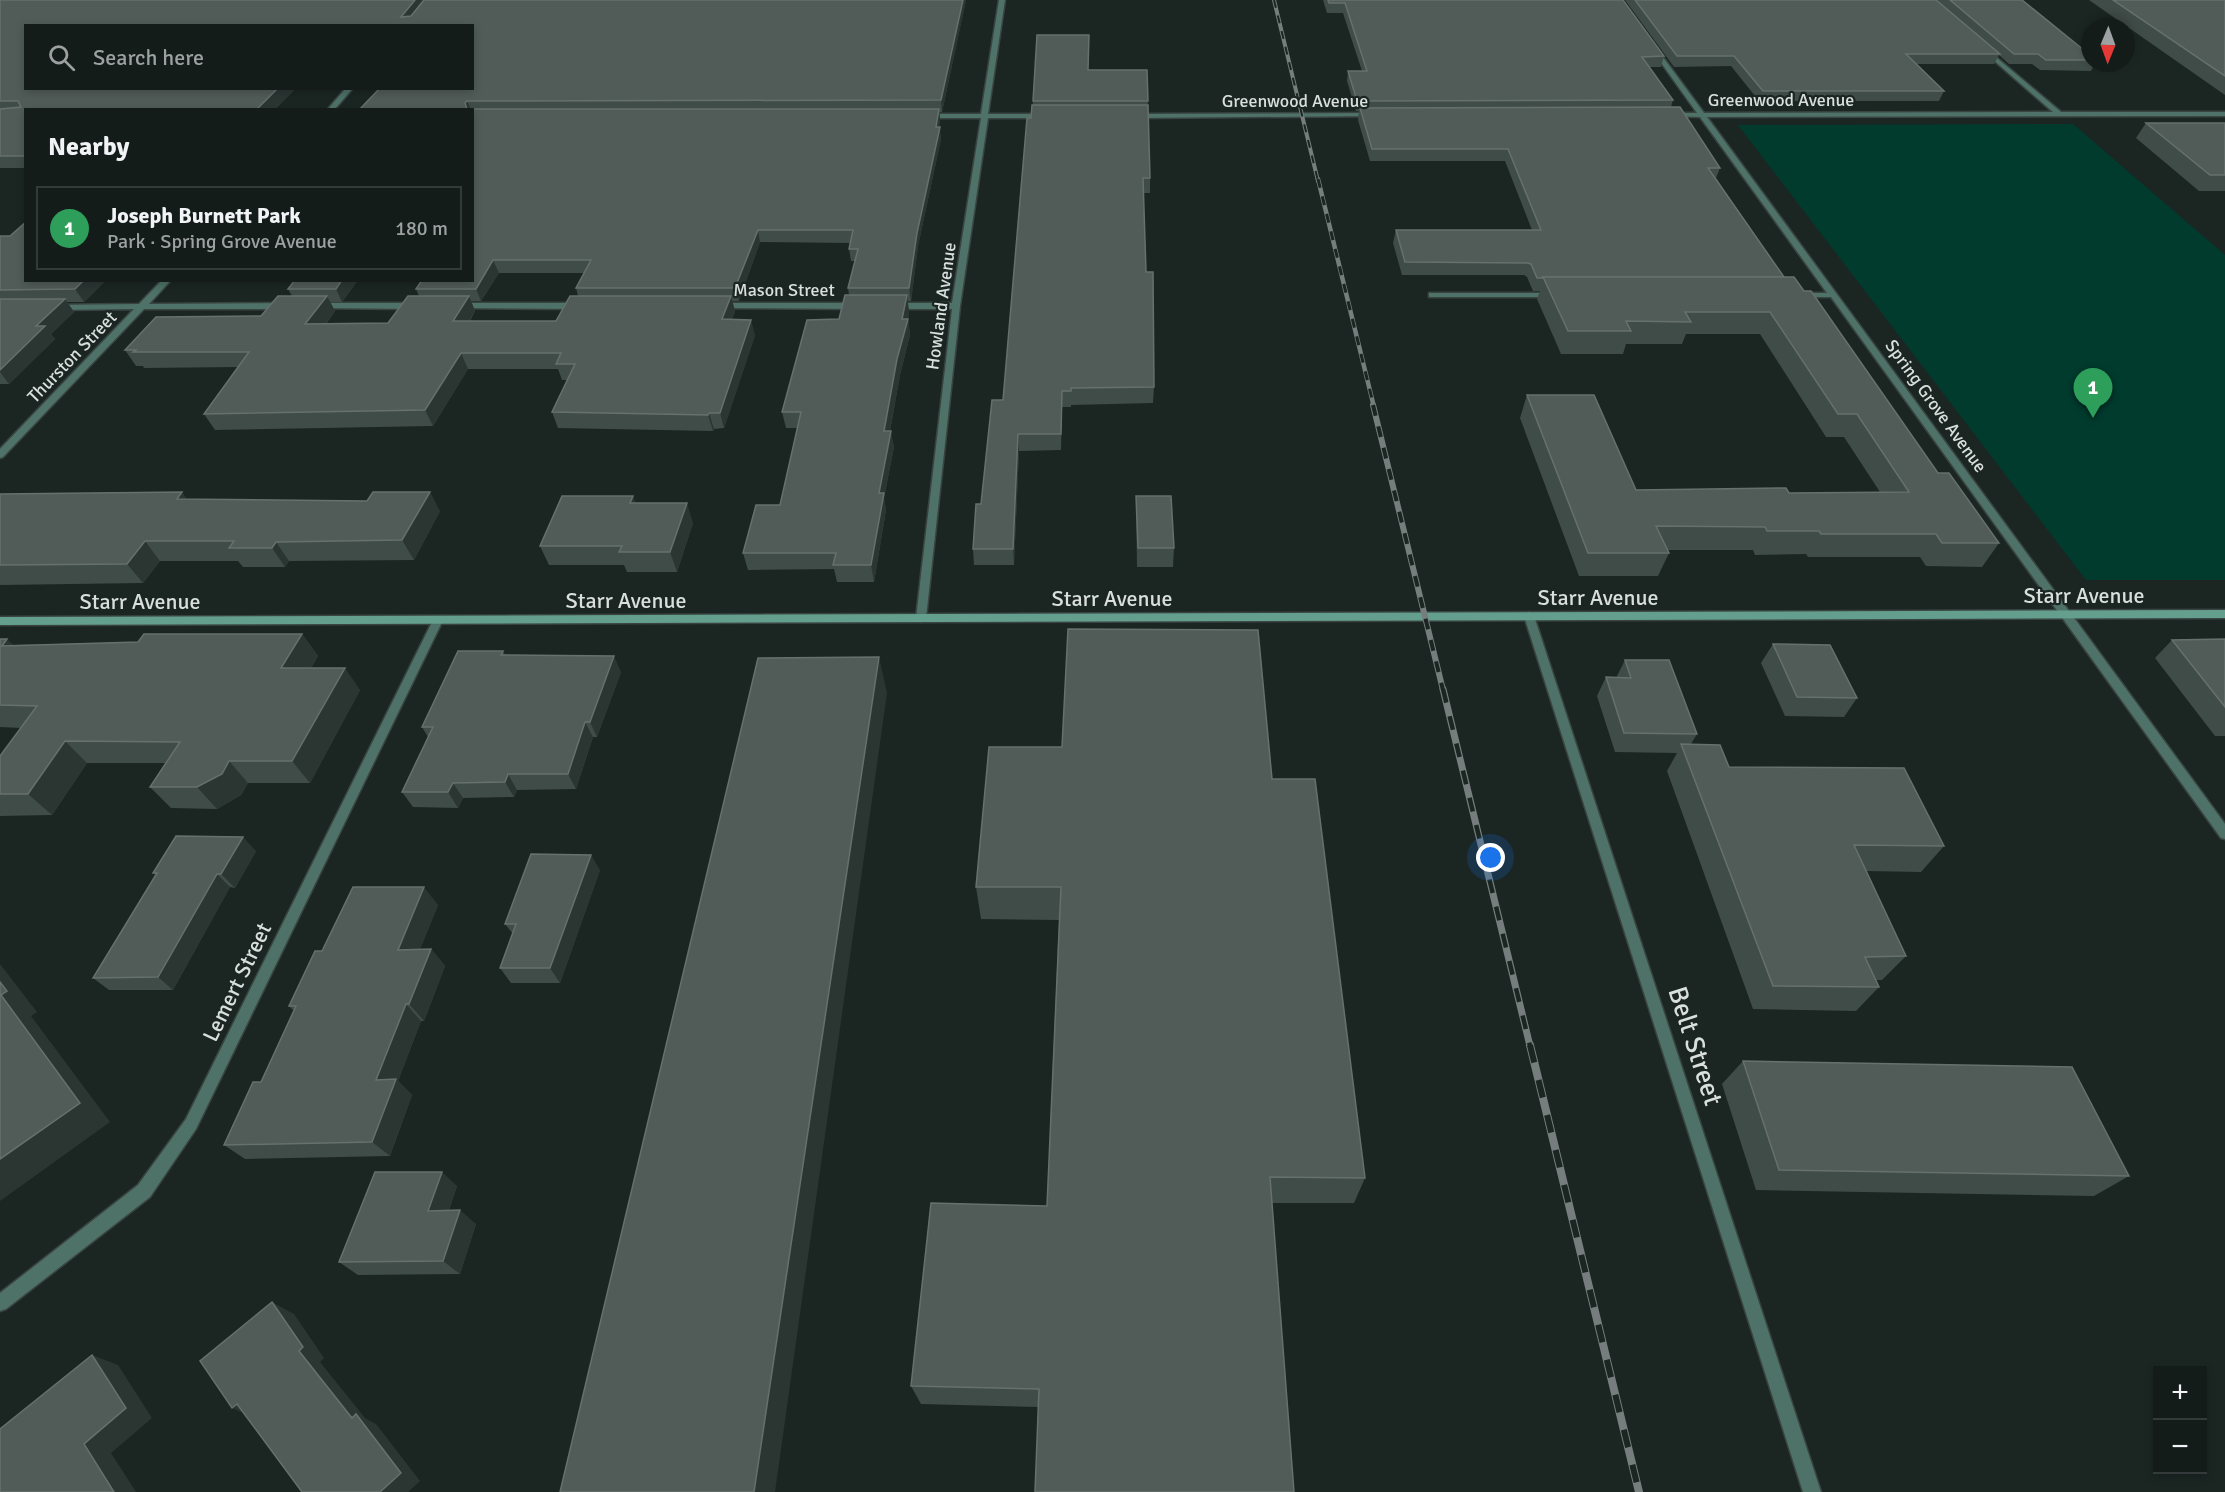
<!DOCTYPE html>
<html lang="en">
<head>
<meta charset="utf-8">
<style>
  :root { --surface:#141c1a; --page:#1d2523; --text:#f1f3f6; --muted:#9da1a2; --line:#333a39; --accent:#7c3aed }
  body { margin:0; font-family:Signika,sans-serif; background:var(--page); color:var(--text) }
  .controls { position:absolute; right:18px; bottom:18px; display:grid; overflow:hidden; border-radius:0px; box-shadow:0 3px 9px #0003 }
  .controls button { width:54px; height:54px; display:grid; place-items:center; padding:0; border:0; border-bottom:2px solid var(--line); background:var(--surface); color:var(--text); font:30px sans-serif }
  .compass { position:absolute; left:2081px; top:18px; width:54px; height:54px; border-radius:50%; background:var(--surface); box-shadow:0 3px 9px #0003; rotate:181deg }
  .you { position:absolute; left:1491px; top:858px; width:21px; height:21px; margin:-15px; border:4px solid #fff; border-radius:50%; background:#1a73e8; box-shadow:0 0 0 9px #1a73e833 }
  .badge { display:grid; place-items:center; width:39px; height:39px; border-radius:50%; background:var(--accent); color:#fff; font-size:20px; font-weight:700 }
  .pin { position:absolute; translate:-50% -50px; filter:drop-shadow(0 2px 3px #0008) }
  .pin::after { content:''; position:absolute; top:32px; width:21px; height:18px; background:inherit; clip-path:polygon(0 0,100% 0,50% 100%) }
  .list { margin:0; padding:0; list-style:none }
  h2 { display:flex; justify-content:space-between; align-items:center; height:78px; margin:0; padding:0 24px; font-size:26px }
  h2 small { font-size:20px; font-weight:400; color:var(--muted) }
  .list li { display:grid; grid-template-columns:39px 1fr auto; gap:18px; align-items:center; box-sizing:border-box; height:84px; margin:0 12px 12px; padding:0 12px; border:2px solid var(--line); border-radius:0px }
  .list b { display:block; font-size:22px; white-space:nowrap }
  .list p { margin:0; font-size:20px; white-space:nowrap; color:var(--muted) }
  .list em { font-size:20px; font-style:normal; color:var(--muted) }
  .icon { flex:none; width:33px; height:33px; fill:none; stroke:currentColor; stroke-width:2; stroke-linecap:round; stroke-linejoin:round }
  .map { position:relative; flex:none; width:2225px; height:1492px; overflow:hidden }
  .search { position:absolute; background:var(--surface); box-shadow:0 3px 9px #0003; left:24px; top:24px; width:450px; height:66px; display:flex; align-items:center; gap:15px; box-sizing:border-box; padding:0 21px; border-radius:0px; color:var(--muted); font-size:22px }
  .panel { position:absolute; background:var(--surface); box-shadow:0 3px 9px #0003; left:24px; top:108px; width:450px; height:174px; border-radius:0px }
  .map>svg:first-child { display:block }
  .green { fill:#003b2e }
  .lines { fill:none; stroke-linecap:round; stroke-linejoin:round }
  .street-casing { stroke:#394441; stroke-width:3 }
  .secondary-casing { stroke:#394441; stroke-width:3 }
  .street { fill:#4e7267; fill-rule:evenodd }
  .secondary { fill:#649f8d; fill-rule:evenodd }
  .rail-far4-casing { stroke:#757e7c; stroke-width:4 }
  .rail-far3-casing { stroke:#757e7c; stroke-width:4.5 }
  .rail-far2-casing { stroke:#757e7c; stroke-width:6 }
  .rail-far1-casing { stroke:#757e7c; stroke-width:7 }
  .rail-casing { stroke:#757e7c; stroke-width:8 }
  .rail-far4 { stroke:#1b2623; stroke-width:2; stroke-dasharray:8; stroke-linecap:butt }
  .rail-far3 { stroke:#1b2623; stroke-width:3; stroke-dasharray:9; stroke-linecap:butt }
  .rail-far2 { stroke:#1b2623; stroke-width:4; stroke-dasharray:11; stroke-linecap:butt }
  .rail-far1 { stroke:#1b2623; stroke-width:4.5; stroke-dasharray:14; stroke-linecap:butt }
  .rail { stroke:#1b2623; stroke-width:6; stroke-dasharray:18; stroke-linecap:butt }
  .wall { fill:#404c48; fill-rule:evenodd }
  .shaded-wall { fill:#2b3633 }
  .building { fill:#515c58; stroke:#66706d; stroke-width:1.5 }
  .labels { text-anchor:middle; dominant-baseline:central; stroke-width:4.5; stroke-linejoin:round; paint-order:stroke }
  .far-street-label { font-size:18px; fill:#d8dfdd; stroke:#1b2623 }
  .street-label { font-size:22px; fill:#d8dfdd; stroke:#1b2623 }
  .near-street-label { font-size:27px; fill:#d8dfdd; stroke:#1b2623 }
</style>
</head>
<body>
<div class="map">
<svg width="2225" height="1492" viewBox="0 0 2225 1492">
  <rect width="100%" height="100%" fill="#1b2623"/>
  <path class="green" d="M2073,124l152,131v325h-139l-348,-455z"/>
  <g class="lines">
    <g class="street-casing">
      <g id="street">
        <path d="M999,0h6l-17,114h60l3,2 -3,2h-60l-28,188 -34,312 -5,4 -5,-4 36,-309h-58l-4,-3 4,-3h58l29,-185h-57l-3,-2 3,-2h57z"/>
        <path d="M1984,47l77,65h164v4l-518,1 518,707v15l-4,-1 -390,-541h-35l-1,-2 4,-2h28l-127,-176 -34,-1v-2l2,-1h29l-45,-63 5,-1 47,64 349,-1 -71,-62v-2z"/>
        <path d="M346,88h7l-19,22h-7z"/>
        <path d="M1375,113l2,1v2l-243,2 -3,-2 3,-2z"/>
        <path d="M162,280h9l-22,24 137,-1 4,3 -4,3h-142l-141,148 -3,1v-9l134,-140 -80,1 -4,-3 1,-2 88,-1z"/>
        <path d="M1429,293h124l4,2 -4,2h-124z"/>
        <path d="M318,303h97l4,3 -4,3 -100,-1v-4z"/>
        <path d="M459,303h121l4,3 -4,3 -124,-1 -1,-2z"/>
        <path d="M717,303h142l4,3 -4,3 -145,-1 -1,-2z"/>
        <path d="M1529,612l5,4 287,876h-18l-279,-876z"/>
        <path d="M438,616l5,4 -247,509 -46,68 -144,112 -6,2v-18l138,-108 48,-66 247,-499z"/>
      </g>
    </g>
    <g class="secondary-casing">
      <path id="secondary" d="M2225,610v8l-2225,7v-8z"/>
    </g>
    <use href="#street" class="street"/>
    <use href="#secondary" class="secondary"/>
    <g class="rail-far4-casing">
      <path id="rail-far4" d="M1274,0l44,181"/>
    </g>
    <g class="rail-far3-casing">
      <path id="rail-far3" d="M1318,179l56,228"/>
    </g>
    <g class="rail-far2-casing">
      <path id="rail-far2" d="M1373,405l70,285"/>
    </g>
    <g class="rail-far1-casing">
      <path id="rail-far1" d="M1443,689l87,357"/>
    </g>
    <g class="rail-casing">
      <path id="rail" d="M1530,1045l109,447"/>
    </g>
    <use href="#rail-far4" class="rail-far4"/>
    <use href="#rail-far3" class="rail-far3"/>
    <use href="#rail-far2" class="rail-far2"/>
    <use href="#rail-far1" class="rail-far1"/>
    <use href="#rail" class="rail"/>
  </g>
  <g class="wall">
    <path d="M0,0h966l-24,112h-2v8l-1,7 2,12 -23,107 -7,55h-4l2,10 -1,8 2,16 -10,40 -10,56 4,16 -10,51 2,12 -12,72h-37l-3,-13 -86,1 -5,-17 37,-48 17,-77h-11l-4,-16 57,-93 10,-24 -1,-7 7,-27h-4l-2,-12 1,-6 -90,-1 -21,59h-7l3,10 -3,8 23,16 -31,93 -10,1 -1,2 -155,-3 -6,-16 15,-32h-5l-4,-11h-90l-35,57 -218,4 -11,-16 34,-47 -94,1 -1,-2h-7l-11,-16 136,-34 31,-20 -4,-7 70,-9 -16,22h-12l5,9 -9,13 62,-1 31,-27 -3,-7 56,-9 -113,-170 113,-84h-446l270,62 -22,22h-248v58h-26zM499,273h85l-8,15 2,8 -22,25h-86l5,-10 -4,-10h10z"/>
    <path d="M1323,0h300l41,56 -3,11h-12l24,33 -2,7 49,61 -4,10 68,99 154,196 61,70 -17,24 -56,-1 -6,-9h-112l-2,-3 -51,1 -2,-5h-86l2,3 -11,23h-79l-59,-158 7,-23 109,95 153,3 91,-1 -36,-55h-18l-66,-103h-74l-4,10h-56l-3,10h-62l-24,-55 3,-8h-7l-6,-14 -3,-2h-122l-9,-32 3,-13h136l-27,-69h-135l-12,-41 1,-9h-3l-9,-30 1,-10h14l-19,-58h-16z"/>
    <path d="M1625,0h397l68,55v8h5l-4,8 -51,-1 -8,-6h-23l-10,-9 -5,9h-77l27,27 -5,10h-180l-28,-35 -57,1z"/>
    <path d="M2089,0h136v95z"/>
    <path d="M1089,35l-1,35h59l3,108v15h-7l3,79 8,115 -1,16 -82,2v2h-9l-1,43 -42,1 -5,114h-40l-1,-16 30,-149 30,-299z"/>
    <path d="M2146,123h79v68h-26l-63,-53z"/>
    <path d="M0,236h10l16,44h80l-22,22h-17l7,10 -23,22 4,5 -46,45h-9z"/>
    <path d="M182,492l4,7 254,12 -26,49 -125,1 -4,6h-42l-5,-6h-78l-17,22 -143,2v-91z"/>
    <path d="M633,496l2,7 58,20 -16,49h-50l-3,-7h-75l-9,-19z"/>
    <path d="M1136,496l38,52 -1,19h-36z"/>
    <path d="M302,634l16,22 -7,12 49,22 -50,93h-62l-7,12 -24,14 -46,-1 -21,-21 15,-24h-78l-35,52 -52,1v-60l21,-28 -21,-1v-88l14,6 124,-3z"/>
    <path d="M2225,639v97h-10l-60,-78 17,-18z"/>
    <path d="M1773,644l84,54 -13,19 -59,-1 -24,-53z"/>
    <path d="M503,651l2,4 116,17 -24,65h-4l-17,52 -59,1 -3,7 -51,1 -5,10 -45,-1 -11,-15 26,-55 -6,-10z"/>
    <path d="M1625,660l72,74 -6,10 38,23 215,79 -23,26 -55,-1 40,85 -24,24h-6l3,7 -23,24 -103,-2 -86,-238 10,-18 -62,-1 -18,-56 9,-19 10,1z"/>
    <path d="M1272,779l93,399 -11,25h-82l-233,204 -118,-3 -10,-18 136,-180 12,-286 -78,-1 -5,-32z"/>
    <path d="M256,851l-21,37 -5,-1 -57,103h-64l-16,-12 63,-103 -3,-2z"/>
    <path d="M600,870l-40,113h-49l-11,-15 13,-34 -8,-10z"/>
    <path d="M438,905l-18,44h11l14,17 -21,55h-3l-23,60 14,14 -22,61 -145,3 -21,-14 37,-63 33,-71 -5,-5 33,-55z"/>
    <path d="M1743,1061l386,115 -35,20 -338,-6 -34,-106z"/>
    <path d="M457,1186l-8,24 27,14 -16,50 -102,1 -19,-13z"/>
  </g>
  <g class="shaded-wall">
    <path d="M415,0h13l-21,26 -6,-9z"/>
    <path d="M963,0h3l-24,112 -1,-12z"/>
    <path d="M278,88h18l-22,22h-18z"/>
    <path d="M467,101l4,9h-3l-3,-7z"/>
    <path d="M939,109l1,11 -3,19 -1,-12z"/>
    <path d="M940,127l1,12 -23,107 -7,55 -2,-13 8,-55z"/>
    <path d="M758,230l2,12 -21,59 -4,-13z"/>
    <path d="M493,260l6,13 -18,28 -5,-12z"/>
    <path d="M84,280h22l-22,22 -9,-13z"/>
    <path d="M342,280h16l-16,22 -6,-13z"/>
    <path d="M907,295l2,16 -2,11 1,-3 2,16 -10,40 -13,72 -3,-16z"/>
    <path d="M327,296l8,15 -21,28 -9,-15z"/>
    <path d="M469,296l6,15 -15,26 -7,-16z"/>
    <path d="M731,296l4,15 -9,24 -4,-16z"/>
    <path d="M65,299l9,13 -23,22 4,5 -46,45 -9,-12v-2l36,-44z"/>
    <path d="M751,320l4,15 -31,93 -4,-15z"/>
    <path d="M461,353l7,16 -35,57 -8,-16z"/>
    <path d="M709,413l5,16 -1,2 -5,-16z"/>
    <path d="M891,431l3,16 -10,51 2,12 -12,72 -3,-17 8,-72z"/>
    <path d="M1018,434l1,17 -5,114 -1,-16z"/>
    <path d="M182,492l14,20 -19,-13z"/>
    <path d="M430,492l10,19 -26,49 -12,-20z"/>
    <path d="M633,496l7,20 -10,-13z"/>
    <path d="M687,503l6,20 -16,49 -7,-20z"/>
    <path d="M145,541l15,20 -17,22 -16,-19z"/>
    <path d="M276,542l13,19 -4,6 -13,-19z"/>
    <path d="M302,634l16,22 -20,34 -17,-22z"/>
    <path d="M7,639l22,22 -27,-15z"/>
    <path d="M614,656l7,16 -24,65 -7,-15z"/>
    <path d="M879,657l8,36 -112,799h-21z"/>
    <path d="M345,668l15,22 -50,93 -18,-22z"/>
    <path d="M585,722l8,15 -17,52 -8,-15z"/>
    <path d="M65,741l22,22 -35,52 -24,-21z"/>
    <path d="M229,761l19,22 -7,12 -24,14 -20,-22z"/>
    <path d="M508,774l9,16 -3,7 -9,-15z"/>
    <path d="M453,783l10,15 -5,10 -10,-16z"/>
    <path d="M243,837l13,14 -21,37 -14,-14z"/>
    <path d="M591,855l9,15 -40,113 -10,-15z"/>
    <path d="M217,874l13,13 -57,103 -15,-13z"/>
    <path d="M424,887l14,18 -25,62 -15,-17z"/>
    <path d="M431,949l14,17 -21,55 -15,-17z"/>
    <path d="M0,964l37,48 -6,4 79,106 -110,79z"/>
    <path d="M406,1004l15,17 -23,60 14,14 -22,61 -18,-14 4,-62z"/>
    <path d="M442,1172l15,14 -13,38 -16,-13z"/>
    <path d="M460,1210l16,14 -16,50 -17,-13z"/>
    <path d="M272,1302l22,12 30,44 -4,4 45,56 11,6 44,57 -12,11h-28l-28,-74 -53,-67z"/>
    <path d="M92,1355l26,10 34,53 -41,35 25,39h-22l-30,-48z"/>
    <path d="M237,1404l18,14 -23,-10z"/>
  </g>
  <g class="building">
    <path d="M0,0h415l-14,17 10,-1 13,-16h539l-22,100 -474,1 -2,2 2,6h472l-3,18h4l-23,106 -8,55h-61l10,-39h-9l4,-19h-95l-23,58h-159l15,-28h-98l-17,29h-60l6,-9h50v-170h-113l21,-22h92v-62h-446v62h252l-22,22h-230v46h-26v-47l21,-2 -3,-6h-18z"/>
    <path d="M1328,0h295l41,56 -22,1 31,43 -316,1 -9,-30h19l-22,-68h-16z"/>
    <path d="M1635,0h301l64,54h-94l38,37h-181l-29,-35h-57z"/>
    <path d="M1950,0h72l68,55v5h-44l-8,-6h-24z"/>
    <path d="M2113,0h112v76z"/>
    <path d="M1037,35h52l-1,35h59l1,31h-115z"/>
    <path d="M1032,105h116l2,73h-7l3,94h7l1,115 -83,1v3h-9l-1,43h-43l-5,115h-40l3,-45h5l11,-104h11l24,-282h4z"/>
    <path d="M1680,107l40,61h-12l76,109h-241l1,1h-7l-6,-14 -4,-1 -122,-1 -9,-32h145l-33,-81h-136l-12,-41z"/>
    <path d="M2146,123h79v52h-15z"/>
    <path d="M26,222v58h58l-9,9 -75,1v-54h10z"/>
    <path d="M1543,277h251l10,14h7l127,182h11l50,70h-57l-6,-9h-115l-2,-3h-52l-2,-4 -109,-1 13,27h-81l-61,-158h67l42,95 150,-2 3,5 120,-1 -52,-78h-19l-68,-102h-85l6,10 -65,-1 5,10h-63z"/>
    <path d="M295,280h47l-6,9h-48z"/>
    <path d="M845,295h62l-5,24h6l-11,40 -13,72h7l-12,62h5l-13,72h-38l3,-12h-93l13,-48h24l21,-93h-19l25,-92 32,-1z"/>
    <path d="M278,296h49l-22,28 83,-1 20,-27h61l-16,25h103l14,-25h161l-9,23 29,1 -31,93h-11l-1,2 -156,-3 23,-48h-19l5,-11h-100l-36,57 -221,4 45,-62h-116l3,-2h-11l31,-33 105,-1z"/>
    <path d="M0,299h65l-29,27h9l-45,44z"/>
    <path d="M182,492l-5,7 190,2 6,-9h57l-28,48 -126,2 -4,6h-43l5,-7h-89l-18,23 -127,1v-71z"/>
    <path d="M562,496h71l-3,7h57l-17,49h-51l3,-6h-82z"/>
    <path d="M1136,496h35l3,52h-36z"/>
    <path d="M1068,629l190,1 14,149h43l50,399 -95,-1 24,315h-259l4,-103 -128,-3 20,-183 116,3 14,-319h-85l13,-140h73z"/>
    <path d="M144,634h158l-21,34h64l-53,93h-63l-7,13 -25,13h-47l30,-45 -115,-1 -37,53h-28v-38l37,-50 -37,-1v-66h7l-5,7 136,-4z"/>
    <path d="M2225,639v68l-53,-67z"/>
    <path d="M1773,644l57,1 27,53 -60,-1z"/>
    <path d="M458,651h45l-2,4 113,1 -24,66h-5l-17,52h-60l-3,8 -52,1 -5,9h-46l31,-65h-11z"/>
    <path d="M879,657l-125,835h-194l198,-834z"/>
    <path d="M1625,660h44l28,74 -73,-1 -18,-56 25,1z"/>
    <path d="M1681,744l39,1 9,22 175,1 40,78 -90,-1 52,111 -41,1 14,30 -106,-1z"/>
    <path d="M176,836l67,1 -22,37h-4l-59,103 -65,1 64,-105h-4z"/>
    <path d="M531,854l60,1 -41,113h-50l16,-44h-11z"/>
    <path d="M353,887h71l-26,63 33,-1 -22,55h-3l-30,76 20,-1 -24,63 -148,3 29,-63h8l35,-76h-7l26,-55h7z"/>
    <path d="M0,982l7,9 -6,4 79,108 -80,56z"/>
    <path d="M1743,1061l329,6 57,109 -350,-6z"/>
    <path d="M375,1172h67l-14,39 32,-1 -17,51 -104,1z"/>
    <path d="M272,1302l31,45 -4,4 53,67 4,-4 45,59 -21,19h-78l-65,-88 -5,4 -32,-47z"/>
    <path d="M92,1355l34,53 -42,36 30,48h-114v-63z"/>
  </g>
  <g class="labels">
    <g class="far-street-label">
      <text x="1781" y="100">Greenwood Avenue</text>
      <text x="1295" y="101">Greenwood Avenue</text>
      <text x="784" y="290">Mason Street</text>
      <text transform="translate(941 306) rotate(-82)">Howland Avenue</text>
      <text transform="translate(72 357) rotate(-46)">Thurston Street</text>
      <text transform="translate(1936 406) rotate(54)">Spring Grove Avenue</text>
    </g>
    <g class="street-label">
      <text x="2084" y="595">Starr Avenue</text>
      <text x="1598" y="597">Starr Avenue</text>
      <text x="1112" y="598">Starr Avenue</text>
      <text x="626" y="600">Starr Avenue</text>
      <text x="140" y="601">Starr Avenue</text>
      <text transform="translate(237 982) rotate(-64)">Lemert Street</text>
    </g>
    <g class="near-street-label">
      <text transform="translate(1695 1046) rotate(72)">Belt Street</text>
    </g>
  </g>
</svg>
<div class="controls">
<button>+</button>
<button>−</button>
</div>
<svg class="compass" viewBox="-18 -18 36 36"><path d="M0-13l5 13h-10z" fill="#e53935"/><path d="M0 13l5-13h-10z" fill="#9da1a2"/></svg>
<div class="you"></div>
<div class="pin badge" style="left:2093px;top:418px;background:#2e9e5b">1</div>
<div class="search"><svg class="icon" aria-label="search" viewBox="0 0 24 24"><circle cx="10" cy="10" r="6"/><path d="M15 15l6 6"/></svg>Search here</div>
<section class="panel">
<h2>Nearby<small></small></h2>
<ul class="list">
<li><span class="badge" style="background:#2e9e5b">1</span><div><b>Joseph Burnett Park</b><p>Park · Spring Grove Avenue</p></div><em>180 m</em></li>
</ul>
</section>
</div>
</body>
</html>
